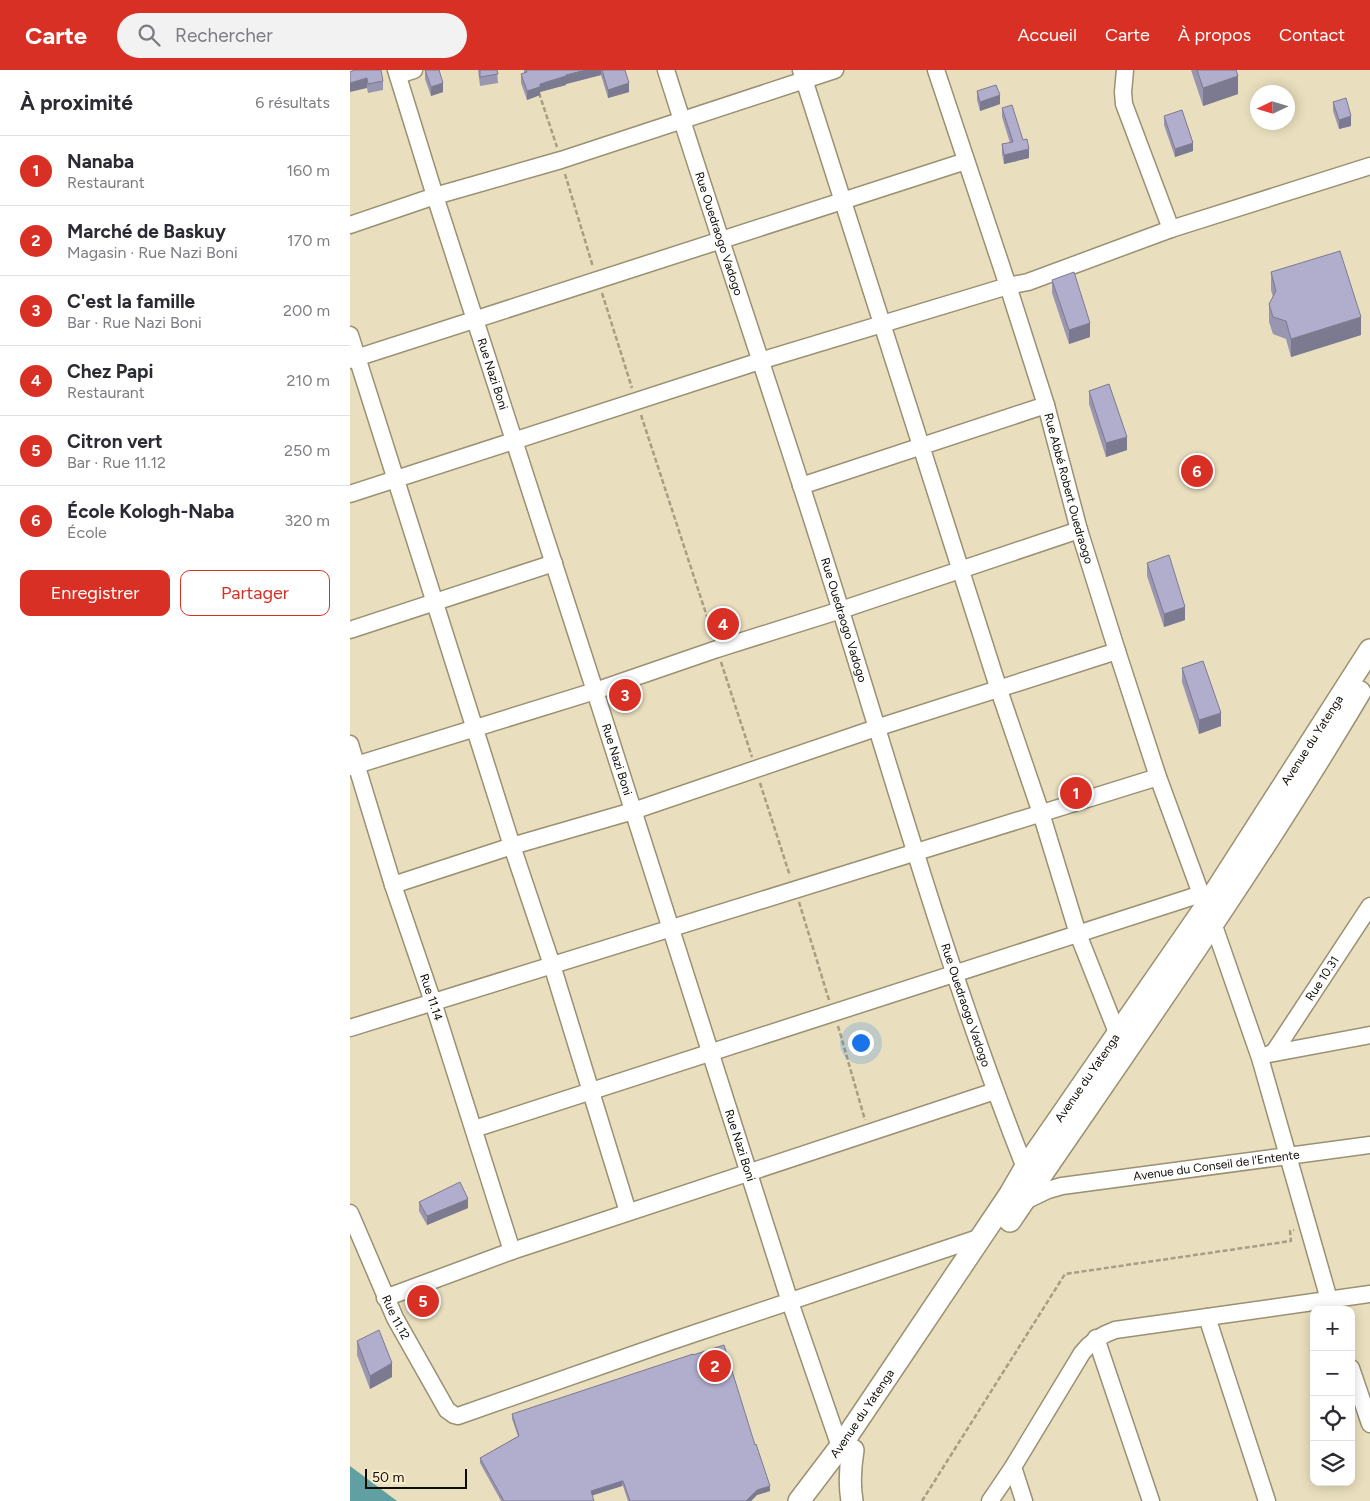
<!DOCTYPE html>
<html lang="fr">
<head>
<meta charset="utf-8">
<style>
  :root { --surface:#fff; --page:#f2f2f3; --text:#2b2b33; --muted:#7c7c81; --line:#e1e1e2; --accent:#d93025 }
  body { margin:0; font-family:Figtree,sans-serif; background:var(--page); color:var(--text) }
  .controls { position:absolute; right:15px; bottom:15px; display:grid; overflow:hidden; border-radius:10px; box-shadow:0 2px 12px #0003 }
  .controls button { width:45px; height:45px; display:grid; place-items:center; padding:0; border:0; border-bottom:1px solid var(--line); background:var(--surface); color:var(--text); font:25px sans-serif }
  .compass { position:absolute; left:900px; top:15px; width:45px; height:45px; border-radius:50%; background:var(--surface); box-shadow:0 2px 12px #0003; rotate:266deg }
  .scale { position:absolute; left:15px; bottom:12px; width:102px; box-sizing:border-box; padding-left:5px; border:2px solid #0f0b03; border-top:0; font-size:14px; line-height:18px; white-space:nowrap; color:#0f0b03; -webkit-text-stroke:4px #f7eccb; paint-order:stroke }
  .you { position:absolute; left:510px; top:972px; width:18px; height:18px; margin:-12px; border:4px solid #fff; border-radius:50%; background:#1a73e8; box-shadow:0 0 0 8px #1a73e833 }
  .badge { display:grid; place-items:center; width:32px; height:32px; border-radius:50%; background:var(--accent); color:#fff; font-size:16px; font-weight:700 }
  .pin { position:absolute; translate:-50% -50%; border:2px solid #fff; box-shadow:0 1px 5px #0006 }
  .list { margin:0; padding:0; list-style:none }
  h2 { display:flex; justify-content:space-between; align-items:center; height:65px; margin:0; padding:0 20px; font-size:21px }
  h2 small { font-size:16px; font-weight:400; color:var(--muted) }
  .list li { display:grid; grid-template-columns:32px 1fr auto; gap:15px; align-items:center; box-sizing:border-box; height:70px; padding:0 20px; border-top:1px solid var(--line) }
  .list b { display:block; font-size:19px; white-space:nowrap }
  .list p { margin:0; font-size:16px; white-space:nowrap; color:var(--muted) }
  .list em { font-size:16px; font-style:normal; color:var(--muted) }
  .actions { display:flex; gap:10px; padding:15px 20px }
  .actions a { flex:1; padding:11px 0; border:1px solid var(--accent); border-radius:10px; text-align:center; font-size:18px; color:var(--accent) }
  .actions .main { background:var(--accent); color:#fff }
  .icon { flex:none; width:28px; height:28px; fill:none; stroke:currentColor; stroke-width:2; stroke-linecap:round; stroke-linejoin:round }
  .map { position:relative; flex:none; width:1020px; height:1431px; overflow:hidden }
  header { display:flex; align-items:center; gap:30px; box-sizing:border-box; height:70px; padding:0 25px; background:var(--accent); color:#fff }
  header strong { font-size:24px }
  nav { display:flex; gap:28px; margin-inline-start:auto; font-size:18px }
  .search { width:350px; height:45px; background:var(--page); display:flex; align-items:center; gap:12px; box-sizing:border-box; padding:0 18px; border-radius:28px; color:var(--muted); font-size:19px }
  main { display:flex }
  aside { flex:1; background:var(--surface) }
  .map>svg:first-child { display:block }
  .water { fill:#609fa2 }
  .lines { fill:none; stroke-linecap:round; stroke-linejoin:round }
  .minor-casing { stroke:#9a9072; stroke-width:19 }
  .major-casing { stroke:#9a9072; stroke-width:24 }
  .path { stroke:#a79e85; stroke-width:2.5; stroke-dasharray:5 2.5; stroke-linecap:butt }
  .minor { stroke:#fff; stroke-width:16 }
  .major { stroke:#fff; stroke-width:21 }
  .wall { fill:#9896b0 }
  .shaded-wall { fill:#7c7a90 }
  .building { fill:#b1aecd; stroke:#7c7a90 }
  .labels { text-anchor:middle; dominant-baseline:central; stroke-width:4; stroke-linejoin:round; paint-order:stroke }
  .street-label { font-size:12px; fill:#0f0b03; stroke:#f7eccb }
</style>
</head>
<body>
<header>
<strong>Carte</strong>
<div class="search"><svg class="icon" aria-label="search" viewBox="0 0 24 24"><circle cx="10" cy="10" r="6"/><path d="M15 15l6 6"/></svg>Rechercher</div>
<nav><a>Accueil</a><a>Carte</a><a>À propos</a><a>Contact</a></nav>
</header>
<main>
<aside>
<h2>À proximité<small>6 résultats</small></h2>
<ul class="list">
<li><span class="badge">1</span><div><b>Nanaba</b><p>Restaurant</p></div><em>160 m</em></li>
<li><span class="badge">2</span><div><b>Marché de Baskuy</b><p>Magasin · Rue Nazi Boni</p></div><em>170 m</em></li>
<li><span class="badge">3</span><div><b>C'est la famille</b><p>Bar · Rue Nazi Boni</p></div><em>200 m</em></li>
<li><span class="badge">4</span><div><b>Chez Papi</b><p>Restaurant</p></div><em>210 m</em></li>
<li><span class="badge">5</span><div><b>Citron vert</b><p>Bar · Rue 11.12</p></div><em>250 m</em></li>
<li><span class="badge">6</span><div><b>École Kologh-Naba</b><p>École</p></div><em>320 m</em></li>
</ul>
<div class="actions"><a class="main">Enregistrer</a><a>Partager</a></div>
</aside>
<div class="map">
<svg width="1020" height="1431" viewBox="0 0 1020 1431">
  <rect width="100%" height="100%" fill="#e9dfbe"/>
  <path class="water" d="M0,1396l47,35h-47z"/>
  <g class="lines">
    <g class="minor-casing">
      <g id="minor">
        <path id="s1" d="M46,0l39,126 160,495 195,611 50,145"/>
        <path id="s2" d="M316,0c57,181 119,360 175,541 58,187 112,375 184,557"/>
        <path d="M451,0l198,620 42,123 37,121 40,101"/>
        <path id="s3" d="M586,0l72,216 38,119 33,125 38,121 41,126 43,117 7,9 5,20 47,135 72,252"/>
        <path d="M775,0l-2,22 1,12 47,125"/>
        <path d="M48,5l16,-5"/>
        <path d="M0,155l85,-29 126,-36 274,-90"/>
        <path d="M0,265l162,511 40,119 76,247"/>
        <path d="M0,290l616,-199"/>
        <path d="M451,416l245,-81"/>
        <path d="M0,424l410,-133 248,-75 20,-4 143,-53 199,-63"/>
        <path d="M0,560l204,-67"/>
        <path id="s4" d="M0,674l43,141 40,117 79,249"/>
        <path d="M0,697l245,-76 122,-42 124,-39 238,-80"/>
        <path d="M43,815l119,-39 121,-35 243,-83 241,-77"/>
        <path d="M0,958l808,-251"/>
        <path id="s5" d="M924,982l96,-146"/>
        <path d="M919,984l101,-19"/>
        <path d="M124,1059l727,-235"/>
        <path id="s6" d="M673,1132l25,-12 14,-4 308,-41"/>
        <path id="s7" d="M0,1143l45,105 52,92 7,5 4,1 211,-74 312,-105"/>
        <path d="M35,1228l127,-47 483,-160"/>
        <path d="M857,1247l60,184"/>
        <path d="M746,1268l55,163"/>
        <path d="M1001,1298l19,56"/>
        <path d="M663,1397l11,34"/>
        <path d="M640,1431l23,-34 69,-114c9,-12 19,-18 33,-23l255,-36"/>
      </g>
    </g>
    <g class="major-casing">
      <g id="major">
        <path d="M660,1151c119,-175 242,-347 350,-529"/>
        <path id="s8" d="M449,1431l41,-54 170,-253 15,-26 183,-265 162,-253"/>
        <path d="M502,1431c-3,-18 -2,-33 1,-51"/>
      </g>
    </g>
    <g class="path">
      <path d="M189,23l18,54"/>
      <path d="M215,104l28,93"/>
      <path d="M252,223l30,95"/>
      <path d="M291,345l72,220"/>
      <path d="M371,592l31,95"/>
      <path d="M410,713l30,93"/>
      <path d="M449,832l30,98"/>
      <path d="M488,956l27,94"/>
      <path d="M572,1431l143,-227 226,-33 -1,-10 4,-1"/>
    </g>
    <use href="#minor" class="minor"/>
    <use href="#major" class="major"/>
  </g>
  <g class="wall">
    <path d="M75,0l18,22 -12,4 -6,-17z"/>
    <path d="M128,0h19l1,13 -18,3z"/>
    <path d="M174,0h101l4,22 -21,6 -7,-23 -35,9v1l-26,7v3l-13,5 -6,-17v-9l3,-1z"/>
    <path d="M841,0h45l2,24 -35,12z"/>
    <path d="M0,2l33,9v9l-15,3 -1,-5z"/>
    <path d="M627,21l23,13 -20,7 -3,-11z"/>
    <path d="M983,32l18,24 -12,3 -6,-18z"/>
    <path d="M652,38l21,32 6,18 -25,6 -2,-10v-10l8,-1 -8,-26z"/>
    <path d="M814,46l29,35 -18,6 -11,-32z"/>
    <path d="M921,202l90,63 -70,22 -5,-18 -13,-5 -4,-12v-18l4,-7 -2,-7z"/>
    <path d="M702,210l38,57 -21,7 -17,-51z"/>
    <path d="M739,321l38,59 -21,7 -17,-53z"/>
    <path d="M797,493l38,57 -21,7 -17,-51z"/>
    <path d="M832,598l39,58 -22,8 -17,-52z"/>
    <path d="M69,1132l49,6 -41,17 -8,-14z"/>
    <path d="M7,1271l35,36 -22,12 -13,-34z"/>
    <path d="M162,1344l258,77 -13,4 -6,6h-123l-5,-15h-1l-30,9 2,6h-93l-21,-38v-5l38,-22 -6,-17z"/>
  </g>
  <g class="shaded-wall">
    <path d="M236,0h15v5l-35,9v1l-26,7v3l-13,5v-9l13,-7 26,-9z"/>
    <path d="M888,6v18l-35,12v-18z"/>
    <path d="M17,8v10l-17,4v-9z"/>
    <path d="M93,13v9l-12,4v-9z"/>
    <path d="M279,13v9l-21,6v-8z"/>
    <path d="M650,25v9l-20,7v-9z"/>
    <path d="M1001,46v10l-12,3v-9z"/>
    <path d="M843,73v8l-18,6v-8z"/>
    <path d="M679,79v9l-25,6v-9z"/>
    <path d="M1011,247v18l-70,22v-18z"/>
    <path d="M740,253v14l-21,7v-14z"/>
    <path d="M777,367v13l-21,7v-14z"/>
    <path d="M835,537v13l-21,7v-13z"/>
    <path d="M871,643v13l-22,8v-14z"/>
    <path d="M118,1129v9l-41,17v-9z"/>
    <path d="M42,1293v14l-22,12v-13z"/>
    <path d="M272,1411v5l-31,10v-5z"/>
    <path d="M420,1416v5l-13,4 -6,6h-5l11,-11z"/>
  </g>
  <g class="building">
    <path d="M5,0h26l2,11 -15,3 -1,-6 -17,5v-11z"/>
    <path d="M75,0h14l4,13 -12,4z"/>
    <path d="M130,0h17l1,4 -18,3z"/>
    <path d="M176,0h60l-20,5v1l-26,8v3l-13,4 -6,-17 6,-2z"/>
    <path d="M252,0h23l4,13 -21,7z"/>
    <path d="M847,0h39l2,6 -35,12z"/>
    <path d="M646,15l4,10 -20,7 -3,-11z"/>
    <path d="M996,28l5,18 -12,4 -6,-18z"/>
    <path d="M662,35l11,35 4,-1 2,10 -25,6 -2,-11 11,-2 -11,-34z"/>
    <path d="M832,40l11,33 -18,6 -11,-33z"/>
    <path d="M990,181l21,66 -70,22 -5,-18 -13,-4 -4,-13 7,-13 -5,-19z"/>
    <path d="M724,202l16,51 -21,7 -17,-50z"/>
    <path d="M759,314l18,53 -21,6 -17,-52z"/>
    <path d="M819,485l16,52 -21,7 -17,-51z"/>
    <path d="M853,591l18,52 -22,7 -17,-52z"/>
    <path d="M110,1112l8,17 -41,17 -8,-14z"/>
    <path d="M29,1260l13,33 -22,13 -13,-35z"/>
    <path d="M374,1275l31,100 1,-1 14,42 -13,4 -11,11h-116l-7,-20h-1l-31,10 3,10h-90l-24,-43 39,-22 -7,-22 181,-60v1z"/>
  </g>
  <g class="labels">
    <g class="street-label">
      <text stroke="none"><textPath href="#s2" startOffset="172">Rue Ouedraogo Vadogo</textPath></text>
      <text stroke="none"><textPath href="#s1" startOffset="319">Rue Nazi Boni</textPath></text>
      <text stroke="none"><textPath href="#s3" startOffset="439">Rue Abbé Robert Ouedraogo</textPath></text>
      <text stroke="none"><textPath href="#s2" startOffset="578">Rue Ouedraogo Vadogo</textPath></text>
      <text stroke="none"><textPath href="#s8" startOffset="918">Avenue du Yatenga</textPath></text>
      <text stroke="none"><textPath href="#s1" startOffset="724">Rue Nazi Boni</textPath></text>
      <text stroke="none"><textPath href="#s5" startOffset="88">Rue 10.31</textPath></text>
      <text stroke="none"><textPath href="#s4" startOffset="266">Rue 11.14</textPath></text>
      <text stroke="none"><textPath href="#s2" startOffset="982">Rue Ouedraogo Vadogo</textPath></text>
      <text stroke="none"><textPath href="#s8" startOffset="512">Avenue du Yatenga</textPath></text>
      <text stroke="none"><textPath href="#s1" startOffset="1129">Rue Nazi Boni</textPath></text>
      <text stroke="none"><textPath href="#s6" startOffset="198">Avenue du Conseil de l'Entente</textPath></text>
      <text stroke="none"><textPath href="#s7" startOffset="114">Rue 11.12</textPath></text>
      <text stroke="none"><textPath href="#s8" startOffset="108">Avenue du Yatenga</textPath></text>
    </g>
  </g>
</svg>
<div class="controls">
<button>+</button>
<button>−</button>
<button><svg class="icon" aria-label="locate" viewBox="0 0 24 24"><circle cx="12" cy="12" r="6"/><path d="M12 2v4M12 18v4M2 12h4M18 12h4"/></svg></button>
<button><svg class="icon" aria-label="layers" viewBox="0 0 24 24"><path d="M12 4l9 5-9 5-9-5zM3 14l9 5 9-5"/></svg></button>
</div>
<svg class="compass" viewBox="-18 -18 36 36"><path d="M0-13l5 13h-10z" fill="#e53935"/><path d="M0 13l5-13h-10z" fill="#7c7c81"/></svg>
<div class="scale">50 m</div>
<div class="you"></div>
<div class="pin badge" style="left:726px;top:723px">1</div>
<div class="pin badge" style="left:365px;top:1296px">2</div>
<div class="pin badge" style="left:275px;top:625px">3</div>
<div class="pin badge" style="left:373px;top:554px">4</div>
<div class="pin badge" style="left:73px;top:1231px">5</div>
<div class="pin badge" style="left:847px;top:401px">6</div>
</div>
</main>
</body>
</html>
